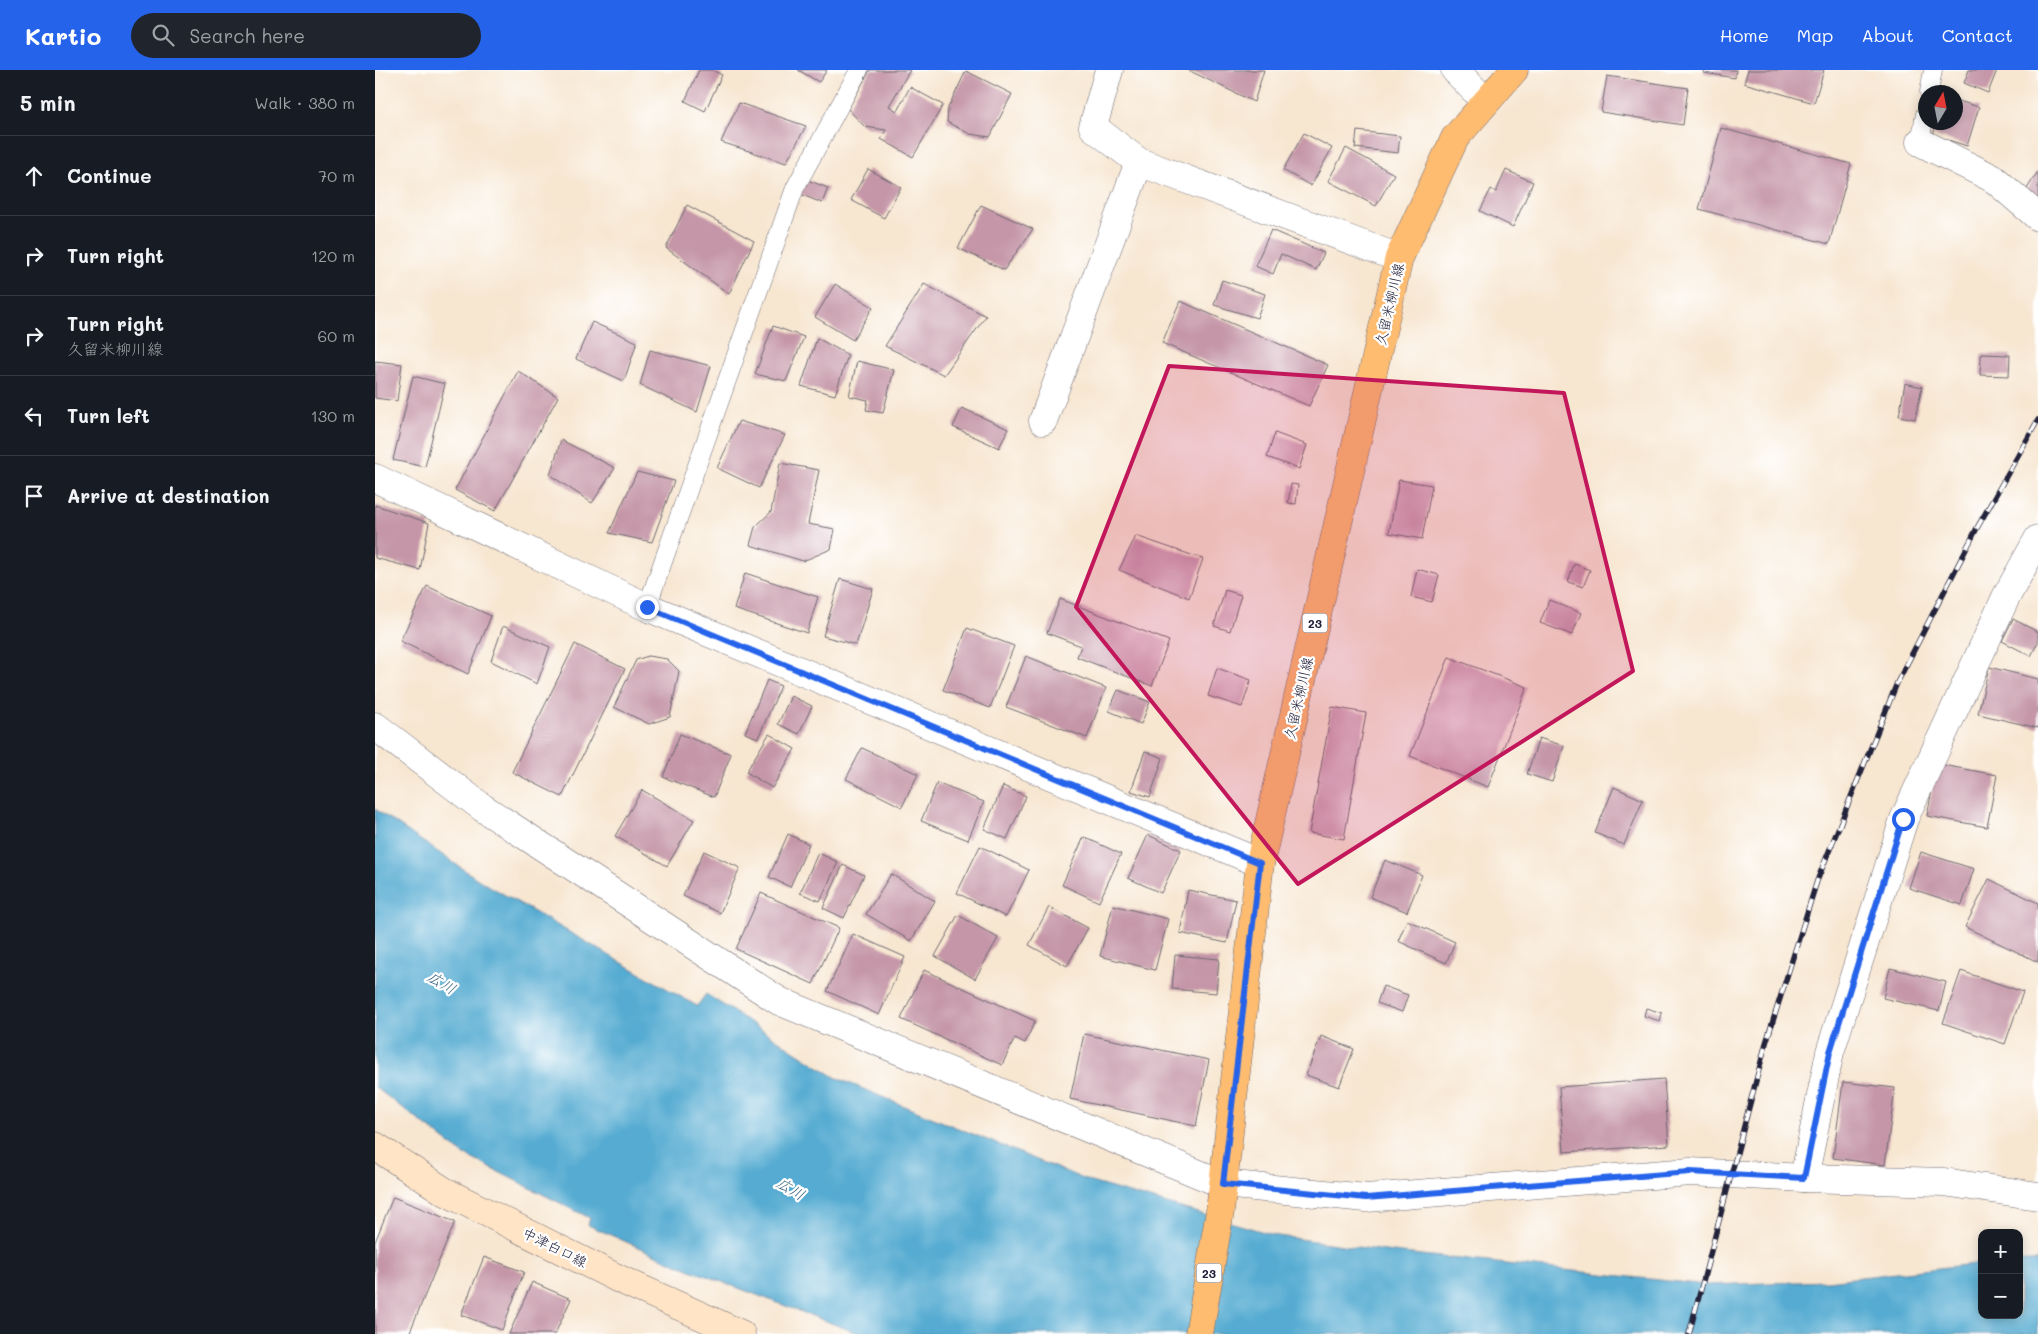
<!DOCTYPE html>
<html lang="en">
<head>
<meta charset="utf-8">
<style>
  :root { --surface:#171b24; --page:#20242c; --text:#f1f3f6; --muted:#9ea1a6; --line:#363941; --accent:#2563eb }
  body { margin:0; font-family:Mali,"Klee One",sans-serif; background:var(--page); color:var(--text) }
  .controls { position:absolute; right:15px; bottom:15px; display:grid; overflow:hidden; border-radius:10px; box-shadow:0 2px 12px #0003 }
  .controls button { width:45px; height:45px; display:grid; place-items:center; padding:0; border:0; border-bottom:1px solid var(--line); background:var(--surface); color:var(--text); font:25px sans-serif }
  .compass { position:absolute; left:1543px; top:15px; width:45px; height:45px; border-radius:50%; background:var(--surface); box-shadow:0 2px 12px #0003; rotate:10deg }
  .stop { position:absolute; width:15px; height:15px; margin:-11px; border:4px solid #2563eb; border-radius:50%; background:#fff }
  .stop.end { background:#2563eb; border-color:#fff; box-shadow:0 1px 5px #0008 }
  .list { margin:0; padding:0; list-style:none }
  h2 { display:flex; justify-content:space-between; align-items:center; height:65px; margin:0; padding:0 20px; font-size:21px }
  h2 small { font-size:16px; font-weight:400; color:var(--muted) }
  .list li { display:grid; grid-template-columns:32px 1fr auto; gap:15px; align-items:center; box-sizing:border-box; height:80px; padding:0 20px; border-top:1px solid var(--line) }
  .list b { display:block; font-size:19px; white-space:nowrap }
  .list p { margin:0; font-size:16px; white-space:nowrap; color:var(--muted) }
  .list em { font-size:16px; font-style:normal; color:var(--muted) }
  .icon { flex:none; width:28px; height:28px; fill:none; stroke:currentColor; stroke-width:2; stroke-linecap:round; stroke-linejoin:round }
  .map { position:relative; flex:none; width:1663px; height:1264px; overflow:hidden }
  header { display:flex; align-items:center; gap:30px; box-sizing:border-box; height:70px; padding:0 25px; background:var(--accent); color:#fff }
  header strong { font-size:24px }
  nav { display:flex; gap:28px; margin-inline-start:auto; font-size:18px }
  .search { width:350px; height:45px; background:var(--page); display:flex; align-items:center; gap:12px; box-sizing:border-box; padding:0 18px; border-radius:28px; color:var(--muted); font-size:19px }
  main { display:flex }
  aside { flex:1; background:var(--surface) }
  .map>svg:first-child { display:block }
  .water { fill:#54abd1; stroke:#3b6686 }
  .building { fill:#c596a7 }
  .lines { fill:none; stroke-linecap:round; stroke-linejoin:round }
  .lane-casing { stroke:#6d676f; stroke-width:19 }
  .street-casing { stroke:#6d676f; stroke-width:29 }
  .secondary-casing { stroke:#6d676f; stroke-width:29 }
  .primary-casing { stroke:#6d676f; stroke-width:29 }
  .lane { stroke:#fff; stroke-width:18 }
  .street { stroke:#fff; stroke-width:28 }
  .secondary { stroke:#ffe4c6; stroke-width:28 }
  .primary { stroke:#febc71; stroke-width:28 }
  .rail-casing { stroke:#22223b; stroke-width:5.5 }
  .rail { stroke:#fff; stroke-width:4; stroke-dasharray:11; stroke-linecap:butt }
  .route { stroke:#2563eb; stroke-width:6 }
  .marked { fill:#c2185b; fill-opacity:0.2; stroke:#c2185b; stroke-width:4; stroke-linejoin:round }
  .labels { text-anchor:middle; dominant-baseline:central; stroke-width:4.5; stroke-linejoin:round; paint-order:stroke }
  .shield { fill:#fff; stroke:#646476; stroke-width:1 }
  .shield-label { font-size:12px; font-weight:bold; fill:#22223b }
  .street-label { font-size:14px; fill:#22223b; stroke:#fff }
  .water-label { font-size:15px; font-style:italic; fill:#38607e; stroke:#fff }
</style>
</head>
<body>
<header>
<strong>Kartio</strong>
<div class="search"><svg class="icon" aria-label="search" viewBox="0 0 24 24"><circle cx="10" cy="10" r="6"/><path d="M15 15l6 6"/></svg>Search here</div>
<nav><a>Home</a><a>Map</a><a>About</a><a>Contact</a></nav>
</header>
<main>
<aside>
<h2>5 min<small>Walk · 380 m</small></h2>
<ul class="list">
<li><svg class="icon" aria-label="ahead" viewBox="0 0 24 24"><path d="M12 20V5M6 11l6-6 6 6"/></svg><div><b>Continue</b></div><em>70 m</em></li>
<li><svg class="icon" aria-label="right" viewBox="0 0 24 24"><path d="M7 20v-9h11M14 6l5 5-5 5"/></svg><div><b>Turn right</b></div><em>120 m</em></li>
<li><svg class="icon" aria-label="right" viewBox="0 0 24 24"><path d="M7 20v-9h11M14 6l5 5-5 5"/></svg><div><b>Turn right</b><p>久留米柳川線</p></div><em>60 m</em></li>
<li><svg class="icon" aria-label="left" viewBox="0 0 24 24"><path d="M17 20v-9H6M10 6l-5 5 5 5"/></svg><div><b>Turn left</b></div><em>130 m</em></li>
<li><svg class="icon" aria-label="arrive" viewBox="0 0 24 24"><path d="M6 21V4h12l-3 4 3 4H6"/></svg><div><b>Arrive at destination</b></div></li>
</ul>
</aside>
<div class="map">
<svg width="1663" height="1264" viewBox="0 0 1663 1264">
  <rect width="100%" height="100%" fill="#fff"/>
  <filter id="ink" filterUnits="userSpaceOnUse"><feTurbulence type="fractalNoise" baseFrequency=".02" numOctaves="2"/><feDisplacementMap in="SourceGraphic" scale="10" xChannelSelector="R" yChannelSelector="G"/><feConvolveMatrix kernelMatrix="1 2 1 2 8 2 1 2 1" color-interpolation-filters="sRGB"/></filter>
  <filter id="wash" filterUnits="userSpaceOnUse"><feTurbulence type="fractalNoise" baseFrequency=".0096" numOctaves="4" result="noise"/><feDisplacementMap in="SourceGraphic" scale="20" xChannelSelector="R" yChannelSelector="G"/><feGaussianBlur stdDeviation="1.12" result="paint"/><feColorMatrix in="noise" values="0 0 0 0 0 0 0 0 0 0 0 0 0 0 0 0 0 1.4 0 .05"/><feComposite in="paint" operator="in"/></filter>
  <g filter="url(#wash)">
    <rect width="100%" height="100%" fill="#f7e6d0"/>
    <path class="water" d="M0,739l104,71 218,126 9,-12 129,83 59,25 197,80 187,54 115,16 314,33 120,-4 155,-18v52h37v-54h19v73h-1178l-172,-65 -100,-44 2,-7 -127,-64 -88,-67z"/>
    <g id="blocks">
      <g class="building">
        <path d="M324,0h13l10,5 -17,36 -20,-10z"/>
        <path d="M423,0h29l-8,12z"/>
        <path d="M495,0h40l-21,36 8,5 13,-24 33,18 -30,52 -32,-18 5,-9 -21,-3 -17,-18z"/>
        <path d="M813,0h76l-10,32z"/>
        <path d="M1329,0h32l-1,8 -31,-5z"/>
        <path d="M1373,0h76l-10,33 -70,-20z"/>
        <path d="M1594,0h28l-9,23 -24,-10z"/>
        <path d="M591,1l46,23 -22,43 -20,-3 -23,-12 1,-14z"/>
        <path d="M1232,6l81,12 -5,37 -82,-13z"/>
        <path d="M1580,30l24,7 -12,39 -34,-11 4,-13h18z"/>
        <path d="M364,33l67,23 -20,37 -65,-21z"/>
        <path d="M1346,58l130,36 -22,80 -130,-35z"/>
        <path d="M982,61l43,5 -2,17 -43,-5z"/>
        <path d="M929,63l28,15 -21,38 -28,-16z"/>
        <path d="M971,78l48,26 -18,32 -48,-25z"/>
        <path d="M493,99l33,18 -17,31 -33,-18z"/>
        <path d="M1131,100l27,12 -20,45 -33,-16 11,-22 5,3z"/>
        <path d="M1663,101v29l-13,-8z"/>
        <path d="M430,109l23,9 -6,15 -22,-9z"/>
        <path d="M312,135l67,36 -25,53 -63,-46z"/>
        <path d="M606,135l52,24 -29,41 -46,-22z"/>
        <path d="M896,160l53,23 -8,17 -35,-16 -8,20 -18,-8z"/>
        <path d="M847,210l43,14 -8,24 -43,-13z"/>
        <path d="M460,214l38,23 -20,33 -38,-23z"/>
        <path d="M549,214l62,32 -42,59 -59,-29z"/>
        <path d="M805,231l148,64 -19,41 -147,-63z"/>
        <path d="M217,252l45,20 -13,39 -48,-22z"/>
        <path d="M398,256l31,11 -18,44 -31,-7z"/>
        <path d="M442,268l31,17 -13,40 -34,-9z"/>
        <path d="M275,280l61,16 -14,46 -57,-27z"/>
        <path d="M1606,284l29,1 -1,21 -29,-1z"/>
        <path d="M0,291l27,3 -5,37 -22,-3z"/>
        <path d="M482,291l37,9 -11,43 -17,-3 2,-10 -19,-4z"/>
        <path d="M143,301l40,26 -63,114 -40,-21z"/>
        <path d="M38,306l32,8 -20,83 -32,-7z"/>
        <path d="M1530,313l17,4 -7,32 -16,-3z"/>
        <path d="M587,338l46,21 -9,19 -46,-21z"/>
        <path d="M364,351l46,14 -26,53 -42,-20z"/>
        <path d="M900,363l32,12 -8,24 -32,-12z"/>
        <path d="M186,370l54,28 -23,35 -42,-28z"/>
        <path d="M405,393l39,7 -11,54 27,5 -4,20 -28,12 -53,-16 5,-18 16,-15z"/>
        <path d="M262,402l37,9 -22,61 -43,-9z"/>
        <path d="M1024,410l33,5 -10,54 -33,-6z"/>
        <path d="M916,414l7,1 -2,19 -8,-1z"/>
        <path d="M0,435l54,18 -9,47 -45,-12z"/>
        <path d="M761,466l67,23 -14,39 -70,-28z"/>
        <path d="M1199,494l16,6 -7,17 -15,-5z"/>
        <path d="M1042,499l22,6 -7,27 -21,-5z"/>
        <path d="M370,503l73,24 -11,36 -73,-24z"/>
        <path d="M465,509l33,10 -17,56 -33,-9z"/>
        <path d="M52,516l64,30 -23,58 -68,-33z"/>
        <path d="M850,520l16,5 -11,36 -16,-5z"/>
        <path d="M685,529l109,42 -17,45 -75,-29 4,-11 -34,-13z"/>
        <path d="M1174,530l32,13 -9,22 -32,-12z"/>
        <path d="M1638,549l25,13v10l-7,14 -29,-15z"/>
        <path d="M128,556l47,21 -13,37 -46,-23z"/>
        <path d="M592,558l47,18 -24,62 -47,-18z"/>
        <path d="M200,574l50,25 -63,128 -50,-25z"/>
        <path d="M273,586l19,3 12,12 -9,46 -21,7 -35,-17 22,-47z"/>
        <path d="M651,586l80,32 -19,50 -81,-31z"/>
        <path d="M1074,587l78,30 -39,100 -78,-31z"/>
        <path d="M1614,597l49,12v49l-60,-14z"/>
        <path d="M842,598l34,12 -9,27 -34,-11z"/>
        <path d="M392,610l14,6 -23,52 -13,-5z"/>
        <path d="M743,620l32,12 -9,22 -32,-13z"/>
        <path d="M416,626l21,10 -13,28 -21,-10z"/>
        <path d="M957,637l34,6 -22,126 -35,-6z"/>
        <path d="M305,664l51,20 -17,43 -51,-20z"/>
        <path d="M394,664l26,15 -23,39 -26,-16z"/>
        <path d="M1164,668l25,8 -12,36 -25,-8z"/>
        <path d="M487,678l56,26 -16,33 -56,-28z"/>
        <path d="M770,681l18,7 -13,39 -19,-6z"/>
        <path d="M1562,694l60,11 -10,52 -60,-11z"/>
        <path d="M562,713l47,19 -16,38 -47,-19z"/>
        <path d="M628,716l23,10 -19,43 -23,-10z"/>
        <path d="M1239,717l29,13 -19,45 -29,-12z"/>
        <path d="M267,720l52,30 -27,46 -52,-30z"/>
        <path d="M413,764l21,10 -19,43 -21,-10z"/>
        <path d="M773,765l33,15 -20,43 -33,-15z"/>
        <path d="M709,767l37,17 -22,48 -37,-17z"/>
        <path d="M605,776l49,24 -23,47 -49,-24z"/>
        <path d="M329,781l36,17 -20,45 -37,-17z"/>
        <path d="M1546,782l53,17 -12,36 -53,-17z"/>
        <path d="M443,783l20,9 -18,39 -20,-8z"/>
        <path d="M1010,790l37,15 -15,37 -37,-15z"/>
        <path d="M468,795l21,10 -20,43 -21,-10z"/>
        <path d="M516,804l44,27 -24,40 -45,-27z"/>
        <path d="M1614,809l49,24v59l-73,-35z"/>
        <path d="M813,820l48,10 -9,43 -47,-10z"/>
        <path d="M386,823l78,35 -26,56 -77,-35z"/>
        <path d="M738,835l55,14 -13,51 -55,-14z"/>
        <path d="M674,837l39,21 -21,38 -38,-21z"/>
        <path d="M583,845l40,23 -23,41 -40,-23z"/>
        <path d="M1032,850l48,22 -9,21 -48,-22z"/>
        <path d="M478,864l52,23 -26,58 -52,-24z"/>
        <path d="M800,885l44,4 -3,34 -44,-4z"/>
        <path d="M1515,898l56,14 -7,29 -56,-13z"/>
        <path d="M549,900l111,51 -10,22 -10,-5 -13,27 -101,-46z"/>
        <path d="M1586,901l62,21 -18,52 -62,-21z"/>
        <path d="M1008,916l25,9 -6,17 -25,-9z"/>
        <path d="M1271,938l16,5 -2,8 -16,-5z"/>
        <path d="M709,964l125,26 -13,66 -126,-27z"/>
        <path d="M946,966l33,13 -15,38 -33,-12z"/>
        <path d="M1289,1009l5,66 -105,7 -5,-65z"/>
        <path d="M1468,1012l52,6 -10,77 -52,-7z"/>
        <path d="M18,1127l62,25 -46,112h-34v-92z"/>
        <path d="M109,1187l40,15 -22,58 -41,-15z"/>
        <path d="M157,1212l39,17 -16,35h-46z"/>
      </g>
    </g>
  </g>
  <g filter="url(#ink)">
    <use href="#blocks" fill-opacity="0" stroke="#6d676f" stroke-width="1"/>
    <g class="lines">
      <g class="lane-casing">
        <g id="lane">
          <path d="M1554,22l4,-22"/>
          <path d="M1545,72l5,-28"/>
          <path d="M272,537l148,-419 64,-118"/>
        </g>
      </g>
      <g class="street-casing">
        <g id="street">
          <path d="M734,0l-16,57 46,35 260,96"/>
          <path d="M1080,0l31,32"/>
          <path d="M1545,72l74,37 44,38"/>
          <path d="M668,351l96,-259"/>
          <path d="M0,408l272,129 613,256"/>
          <path d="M0,656l108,82 296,193 444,183 143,14 324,-26 114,6 140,4 94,14"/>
          <path d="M1429,1108l26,-126 74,-233 102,-222 32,-58"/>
        </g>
      </g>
      <g class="secondary-casing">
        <path id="secondary" d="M0,1076l69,45 173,87 124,56"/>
      </g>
      <g class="primary-casing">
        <path id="primary" d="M824,1264l21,-123 40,-348 139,-605 56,-120 59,-68"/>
      </g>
      <use href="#lane" class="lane"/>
      <use href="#street" class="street"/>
      <use href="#secondary" class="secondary"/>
      <use href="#primary" class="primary"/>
      <g class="rail-casing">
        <path id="rail" d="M1314,1264l77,-291 51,-162 80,-198 80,-155 61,-108"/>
      </g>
      <use href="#rail" class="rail"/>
    </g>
  </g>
  <g class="lines" filter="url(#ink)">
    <path class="route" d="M272,537l613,256 -37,321 143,14 324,-26 114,6 26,-126 73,-233"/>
  </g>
  <path class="marked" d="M794,296l395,27 69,278 -335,213 -222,-277z"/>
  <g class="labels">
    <g class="shield">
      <rect x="927.5" y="543.5" width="25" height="19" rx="4"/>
      <rect x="821.5" y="1193.5" width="25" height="19" rx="4"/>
    </g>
    <g class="shield-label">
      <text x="940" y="553">23</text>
      <text x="834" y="1203">23</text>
    </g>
    <g class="street-label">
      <text transform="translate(1014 234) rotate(-77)">久留米柳川線</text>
      <text transform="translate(923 628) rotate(-77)">久留米柳川線</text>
      <text transform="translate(180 1177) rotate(27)">中津白口線</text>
    </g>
    <g class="water-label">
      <text transform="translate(67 912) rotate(31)">広川</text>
      <text transform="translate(416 1118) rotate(30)">広川</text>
    </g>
  </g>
</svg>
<div class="controls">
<button>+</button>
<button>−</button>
</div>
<svg class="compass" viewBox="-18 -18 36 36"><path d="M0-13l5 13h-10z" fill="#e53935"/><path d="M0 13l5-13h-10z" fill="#9ea1a6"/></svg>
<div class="stop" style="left:1528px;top:749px"></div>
<div class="stop end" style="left:272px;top:537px"></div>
</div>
</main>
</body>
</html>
